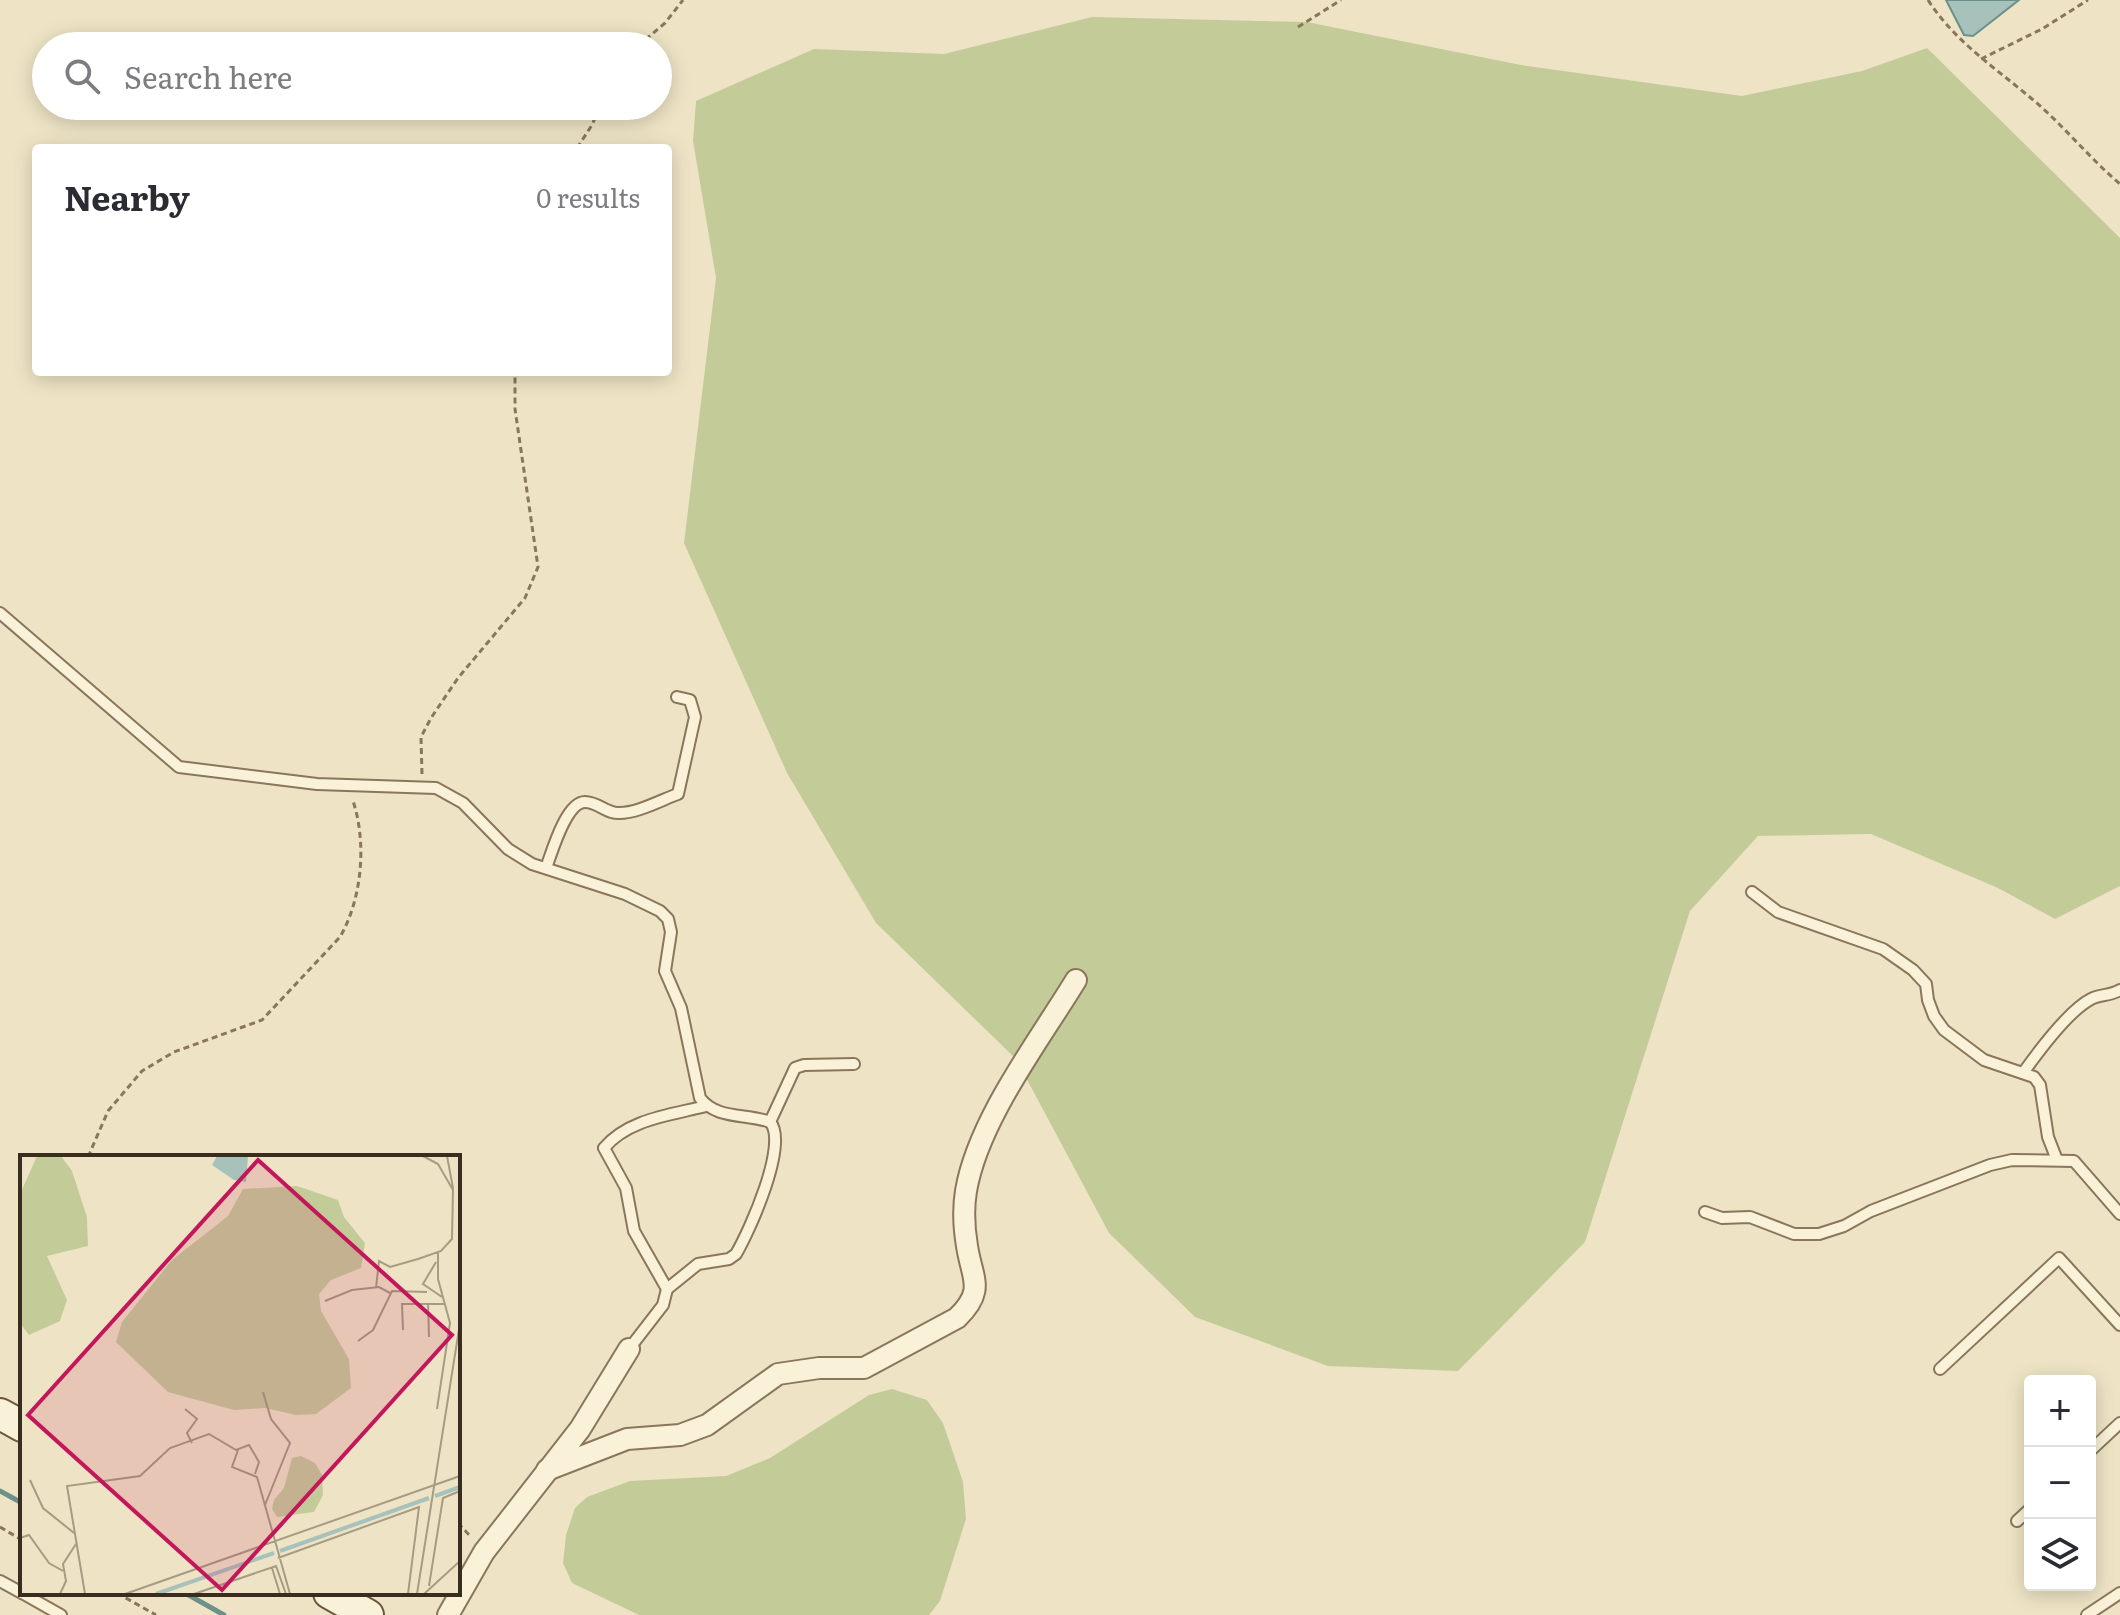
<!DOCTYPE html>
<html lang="en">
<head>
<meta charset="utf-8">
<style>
  :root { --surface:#fff; --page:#f7f7f7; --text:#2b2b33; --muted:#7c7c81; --line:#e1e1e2 }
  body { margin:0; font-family:Literata,serif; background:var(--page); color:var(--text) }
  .controls { position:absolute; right:24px; bottom:24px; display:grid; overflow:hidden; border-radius:8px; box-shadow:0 4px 20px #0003 }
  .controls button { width:72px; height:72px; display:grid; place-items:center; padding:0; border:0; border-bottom:2px solid var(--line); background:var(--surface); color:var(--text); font:40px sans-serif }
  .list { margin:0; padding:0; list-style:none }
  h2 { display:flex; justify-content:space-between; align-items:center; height:104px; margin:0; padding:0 32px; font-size:34px }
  h2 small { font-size:26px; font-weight:400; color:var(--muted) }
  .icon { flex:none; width:44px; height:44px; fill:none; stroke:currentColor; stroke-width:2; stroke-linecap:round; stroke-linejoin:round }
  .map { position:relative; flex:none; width:2120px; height:1615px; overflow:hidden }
  .search { position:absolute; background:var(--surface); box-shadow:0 4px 20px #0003; left:32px; top:32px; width:640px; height:88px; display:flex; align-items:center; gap:20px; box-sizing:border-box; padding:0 28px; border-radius:44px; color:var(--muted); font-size:30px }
  .panel { position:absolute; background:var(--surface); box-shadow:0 4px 20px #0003; left:32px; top:144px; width:640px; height:232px; border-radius:8px }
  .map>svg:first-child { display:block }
  .green { fill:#c3cc99 }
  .water { fill:#a7c1bb; stroke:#6d9089; stroke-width:2 }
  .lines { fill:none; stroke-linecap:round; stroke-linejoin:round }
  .stream { stroke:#6d9089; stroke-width:5 }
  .lane-casing { stroke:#89765b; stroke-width:14 }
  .street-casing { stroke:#89765b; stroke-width:24 }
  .secondary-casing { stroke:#6b573e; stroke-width:34 }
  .path { stroke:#89765b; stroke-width:3; stroke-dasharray:6 4; stroke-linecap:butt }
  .lane { stroke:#f9f1d8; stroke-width:10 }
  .street { stroke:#f9f1d8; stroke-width:20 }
  .secondary { stroke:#f9f1d8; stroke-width:30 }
  .inset-river { fill:none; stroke:#a7c1bb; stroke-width:4 }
  .inset-road { fill:none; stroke:#a69b83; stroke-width:2 }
  .view { fill:#c2185b; fill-opacity:0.15; stroke:#c2185b; stroke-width:4 }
  .inset-edge { fill:none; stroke:#392d1f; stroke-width:4 }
</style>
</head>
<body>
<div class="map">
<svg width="2120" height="1615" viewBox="0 0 2120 1615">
  <rect width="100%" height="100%" fill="#eee4c5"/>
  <g class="green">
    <path d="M1092,17l215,5 214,43 221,31 120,-25 65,-23 193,190v648l-65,33 -57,-31 -127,-54 -113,2 -68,75 -105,331 -127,129 -130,-5 -133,-49 -86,-84 -93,-174 -140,-136 -89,-150 -103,-230 32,-265 -23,-137 3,-40 118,-52 130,5z"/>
    <path d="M892,1389l35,11 16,23 20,59 3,37 -26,82 -11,14h-290l-67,-32 -9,-20 3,-28 9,-27 12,-11 43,-16 96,-5 44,-18 99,-63z"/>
  </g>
  <path class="water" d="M1946,0h73l-46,36 -9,-1z"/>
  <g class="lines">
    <g class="stream">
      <path d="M0,1491l22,12"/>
      <path d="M185,1593l39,22"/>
    </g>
    <g class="lane-casing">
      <g id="lane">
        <path d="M0,613l179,154 138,17 119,4 27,15 45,46 24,15 93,30 35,17 8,8 3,13 -6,39 16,37 19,90c17,22 46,15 70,24 19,21 -20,108 -34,132l-7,5 -31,5 -31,25"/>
        <path d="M546,868c6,-16 20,-66 39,-66 13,0 22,12 34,11 19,0 42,-13 59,-19l17,-77 -5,-17 -13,-3"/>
        <path d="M1752,892l26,20 105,37 30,21 13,14 2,16 6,16 10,14 40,30 50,17 6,8 8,52 9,23"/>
        <path d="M2023,1073c15,-21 45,-62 68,-74 9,-5 19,-3 29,-9"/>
        <path d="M770,1122l25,-54 9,-3 50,-1"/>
        <path d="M1705,1212l17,6 28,-1 44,17h25l25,-8 27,-15 119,-46 22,-5 62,1 46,53"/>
        <path d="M629,1349l34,-44 4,-16 -33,-58 -8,-43 -22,-40c24,-29 67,-33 102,-42"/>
        <path d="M1940,1369l119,-111 61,67"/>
        <path d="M2090,1451l30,-28"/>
        <path d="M2017,1521l13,-12"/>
        <path d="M0,1581l22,12"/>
        <path d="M22,1593l39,22"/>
        <path d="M2087,1615l33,-22"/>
      </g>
    </g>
    <g class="street-casing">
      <g id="street">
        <path d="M547,1470l80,-31 53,-4 27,-10 71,-51 41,-6h45l93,-50c29,-28 15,-39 10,-72 -3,-18 -4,-37 -1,-55 12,-71 73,-150 110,-211"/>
        <path d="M448,1615l36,-63 96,-123 49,-80"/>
      </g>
    </g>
    <g class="secondary-casing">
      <g id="secondary">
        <path d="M0,1414l22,12"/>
        <path d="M329,1593l39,22"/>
      </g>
    </g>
    <g class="path">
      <path d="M1928,0c26,40 62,64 98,94 34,27 61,62 94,90"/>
      <path d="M1298,27l43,-27"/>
      <path d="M638,46l27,-23 18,-23"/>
      <path d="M1981,59l61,-30 46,-29"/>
      <path d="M577,148l15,-23 8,-19"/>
      <path d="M422,774l-1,-37 10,-19 27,-40 67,-80 13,-31 -23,-158v-37"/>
      <path d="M88,1157l20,-46 34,-40 32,-19 88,-32 78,-83c22,-38 27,-94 13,-136"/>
      <path d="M458,1523l13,14"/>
      <path d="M0,1527l22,13"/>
      <path d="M117,1593l39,22"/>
    </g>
    <use href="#lane" class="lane"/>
    <use href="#street" class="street"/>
    <use href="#secondary" class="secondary"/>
  </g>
  <g transform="translate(20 1155)">
    <rect width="440" height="440" fill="#eee4c5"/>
    <path d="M17,1h24l11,15 15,46 1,29 -41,10 20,44 -7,21 -31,14 -9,-12v-129zM277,31l41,14 6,17 21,26 -4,25 -30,12 -12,14 2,17 28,48 2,29 -35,26 -20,1 -31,-7 -31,2 -66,-18 -52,-50 6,-20 50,-62 56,-44 15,-27zM281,301l14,7 7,12 1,20 -9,17 -37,5 -5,-8 2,-9 10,-12 8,-30z" fill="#c3cc99"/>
    <path d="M197,1h31l-2,26 -12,-2 -22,-15z" fill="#a7c1bb"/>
    <path class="inset-river" d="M415,341l25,-9M260,396l149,-53M136,439l118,-41"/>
    <path class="inset-road" d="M403,1l15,8 15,26M416,107l-13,22 19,13M356,133l3,-27 11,6 28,-8 23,-8 11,-12 1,-51 -6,-32M305,146l27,-11 27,-3 11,6M408,149l1,33M383,175l-1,-26h42M338,186l15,-11 19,-39 35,1M243,237l8,27 19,24 -25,62M165,254l12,10 -10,14 5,10M417,254l13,-86 -12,-44v-27M218,295l-6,17 25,10 33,117M10,325l13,28 31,25M0,383l9,-3 20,28 14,8M258,403l141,-51 -11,87M252,413l8,26M409,431l14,-88 17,-7M40,439l6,-13 -3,-17 13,-20M65,439l-18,-108 73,-10 30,-28 39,-14 27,16 13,-5 10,17 -4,12M105,439l335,-118M174,439l82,-28 10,28M397,439l43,-271M404,439l36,-33"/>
    <path class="view" d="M238,5l194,175 -230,255 -194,-175z"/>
    <rect width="440" height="440" class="inset-edge"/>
  </g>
</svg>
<div class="controls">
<button>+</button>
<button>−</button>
<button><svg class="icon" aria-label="layers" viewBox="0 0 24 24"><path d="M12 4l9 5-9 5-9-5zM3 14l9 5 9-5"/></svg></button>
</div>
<div class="search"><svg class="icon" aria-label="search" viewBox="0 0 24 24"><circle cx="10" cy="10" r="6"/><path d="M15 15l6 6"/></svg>Search here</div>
<section class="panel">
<h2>Nearby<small>0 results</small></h2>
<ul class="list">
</ul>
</section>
</div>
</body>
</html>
